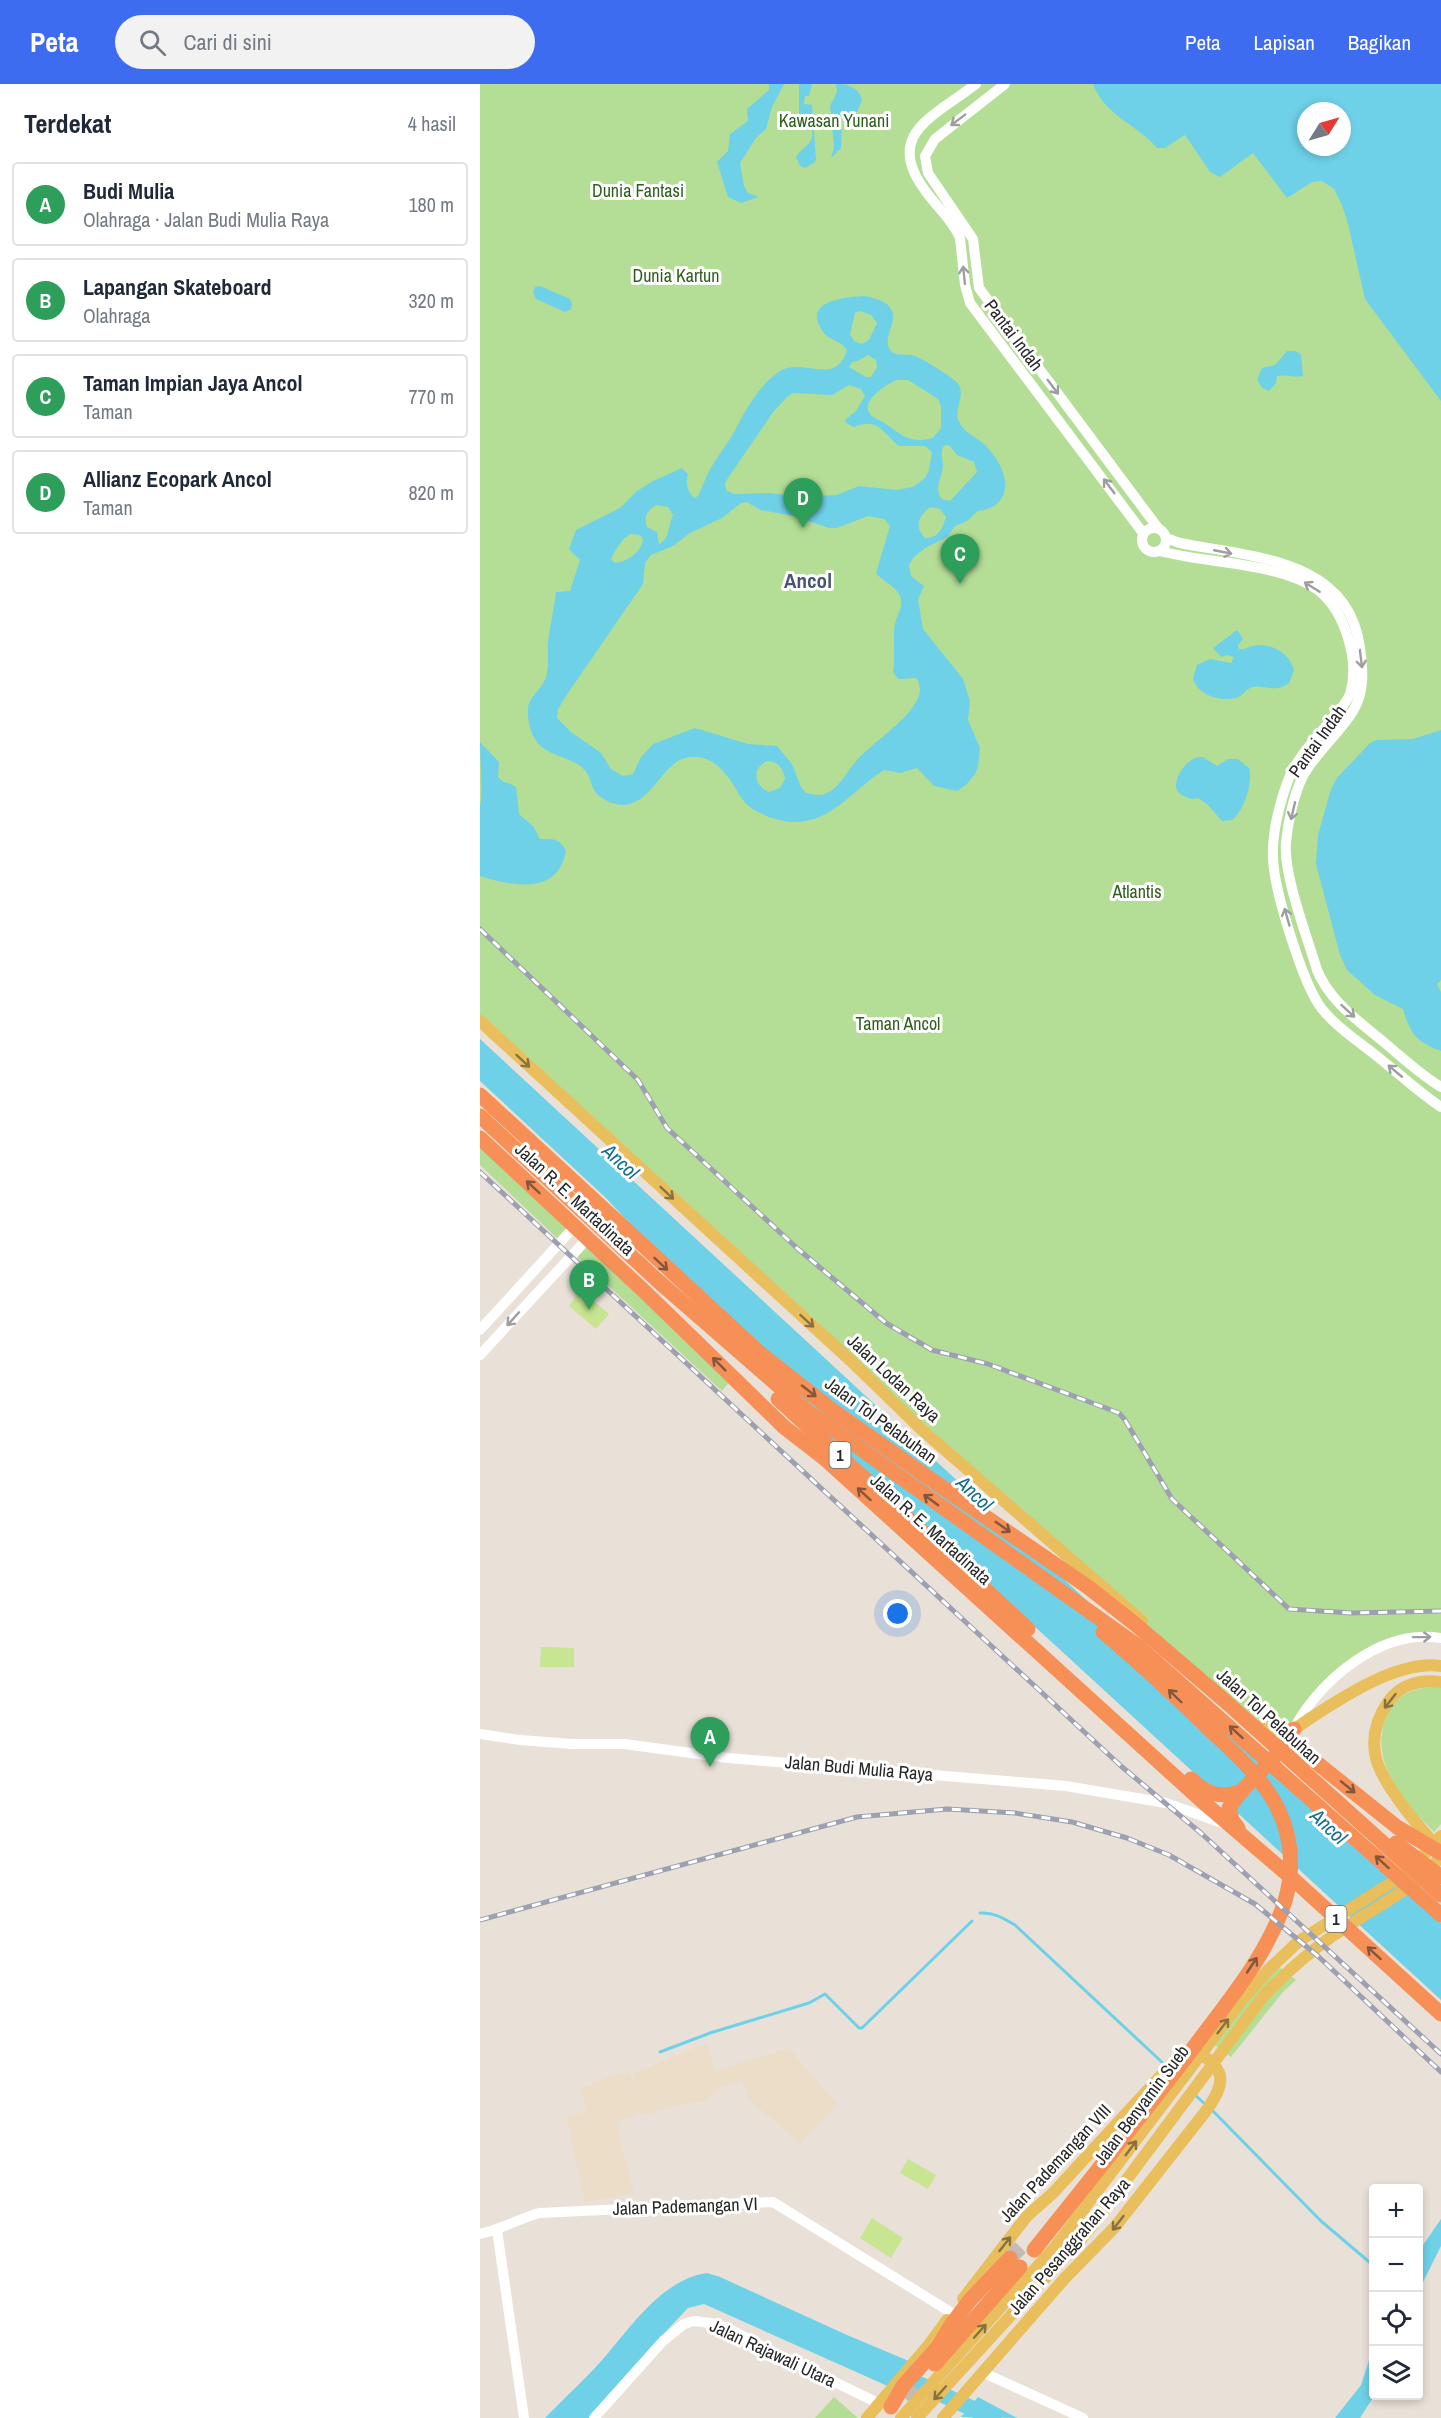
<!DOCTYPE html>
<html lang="id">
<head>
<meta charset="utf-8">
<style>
  :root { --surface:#fff; --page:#f2f2f3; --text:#1f2937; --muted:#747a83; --line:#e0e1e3; --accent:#3d6cf1 }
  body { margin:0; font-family:"Archivo Narrow",sans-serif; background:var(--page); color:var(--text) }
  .controls { position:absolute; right:18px; bottom:18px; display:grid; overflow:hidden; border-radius:6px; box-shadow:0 3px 9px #0003 }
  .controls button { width:54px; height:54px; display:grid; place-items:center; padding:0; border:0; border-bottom:2px solid var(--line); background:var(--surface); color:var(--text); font:30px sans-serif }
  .compass { position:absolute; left:817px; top:18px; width:54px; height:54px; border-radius:50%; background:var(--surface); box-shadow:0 3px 9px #0003; rotate:53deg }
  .you { position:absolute; left:418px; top:1530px; width:21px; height:21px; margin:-15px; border:4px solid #fff; border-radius:50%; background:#1a73e8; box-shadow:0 0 0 9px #1a73e833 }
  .badge { display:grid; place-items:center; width:39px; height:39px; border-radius:50%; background:var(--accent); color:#fff; font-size:20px; font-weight:700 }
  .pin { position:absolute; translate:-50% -50px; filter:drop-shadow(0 2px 3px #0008) }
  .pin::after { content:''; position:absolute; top:32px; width:21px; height:18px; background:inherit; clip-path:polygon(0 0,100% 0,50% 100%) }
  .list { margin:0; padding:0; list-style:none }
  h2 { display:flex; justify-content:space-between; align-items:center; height:78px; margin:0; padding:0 24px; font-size:26px }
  h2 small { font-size:20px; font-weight:400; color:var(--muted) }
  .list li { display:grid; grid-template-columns:39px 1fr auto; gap:18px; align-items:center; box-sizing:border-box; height:84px; margin:0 12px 12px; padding:0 12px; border:2px solid var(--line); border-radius:6px }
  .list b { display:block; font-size:22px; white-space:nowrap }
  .list p { margin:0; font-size:20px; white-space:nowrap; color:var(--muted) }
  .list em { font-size:20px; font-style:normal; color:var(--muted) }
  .icon { flex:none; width:33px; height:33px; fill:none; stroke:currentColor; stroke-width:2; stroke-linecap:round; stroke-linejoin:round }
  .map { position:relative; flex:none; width:961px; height:2334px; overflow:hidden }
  header { display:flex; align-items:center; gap:36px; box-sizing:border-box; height:84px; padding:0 30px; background:var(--accent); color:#fff }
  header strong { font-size:28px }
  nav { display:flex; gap:33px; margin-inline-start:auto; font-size:21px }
  .search { width:420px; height:54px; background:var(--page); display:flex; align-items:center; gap:15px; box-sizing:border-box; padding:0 21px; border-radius:33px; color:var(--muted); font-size:22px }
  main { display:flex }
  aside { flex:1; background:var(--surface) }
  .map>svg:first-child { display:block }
  .education { fill:#ebddc8 }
  .green { fill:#b4de96; fill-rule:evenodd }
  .pitch { fill:#c8e592 }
  .water { fill:#6ed1e8; fill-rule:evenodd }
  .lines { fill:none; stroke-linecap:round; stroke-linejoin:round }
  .stream { stroke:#6ed1e8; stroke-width:3 }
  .river { stroke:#6ed1e8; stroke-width:16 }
  .highway-tunnel { stroke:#c2bcb5; stroke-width:15; stroke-dasharray:15 8; stroke-linecap:butt }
  .minor { stroke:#fff; stroke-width:10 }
  .major { stroke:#e9be5d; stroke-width:12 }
  .highway { stroke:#f69056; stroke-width:15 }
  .rail-casing { stroke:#9ca0b1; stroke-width:5 }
  .rail { stroke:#fff; stroke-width:3; stroke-dasharray:9; stroke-linecap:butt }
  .oneway { stroke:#9e9e9e }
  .oneway2 { stroke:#887242 }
  .oneway3 { stroke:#84563c }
  .labels { text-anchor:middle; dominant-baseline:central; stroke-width:6; stroke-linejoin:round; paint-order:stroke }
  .shield { fill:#fff; stroke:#686868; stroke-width:1.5 }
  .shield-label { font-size:16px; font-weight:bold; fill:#272727 }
  .park-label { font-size:18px; fill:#2f5f1c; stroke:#fff }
  .street-label { font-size:18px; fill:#272727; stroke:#fff }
  .water-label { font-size:20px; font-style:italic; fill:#136d8f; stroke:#fff }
  .quarter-label { font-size:21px; font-weight:bold; fill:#4a5575; stroke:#fff }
</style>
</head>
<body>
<header>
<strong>Peta</strong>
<div class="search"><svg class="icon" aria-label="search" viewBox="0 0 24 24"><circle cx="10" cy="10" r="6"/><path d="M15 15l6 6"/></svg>Cari di sini</div>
<nav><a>Peta</a><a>Lapisan</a><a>Bagikan</a></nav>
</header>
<main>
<aside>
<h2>Terdekat<small>4 hasil</small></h2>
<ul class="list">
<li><span class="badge" style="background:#2e9e5b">A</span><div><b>Budi Mulia</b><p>Olahraga · Jalan Budi Mulia Raya</p></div><em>180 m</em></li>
<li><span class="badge" style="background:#2e9e5b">B</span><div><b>Lapangan Skateboard</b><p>Olahraga</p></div><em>320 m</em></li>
<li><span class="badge" style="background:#2e9e5b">C</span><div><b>Taman Impian Jaya Ancol</b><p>Taman</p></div><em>770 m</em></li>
<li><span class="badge" style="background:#2e9e5b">D</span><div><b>Allianz Ecopark Ancol</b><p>Taman</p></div><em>820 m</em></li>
</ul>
</aside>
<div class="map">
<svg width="961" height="2334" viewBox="0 0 961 2334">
  <rect width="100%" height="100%" fill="#e9e1d8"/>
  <path class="education" d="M226,1959l9,28 74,-23 49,57 -38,39 -51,-45 -7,-19 -22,8 -13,12 -46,9 -12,5 -13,-1v3l-20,6 18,71 -49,9 -19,-85 20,-6 -5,-23 33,-13 16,-3 7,22 -5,-20z"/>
  <g class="green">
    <path d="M0,0h961v1554l-28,-1 -61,27 -65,70 -22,-3 -199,-178 -586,-532zM826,27h36v36h-36z"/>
    <path d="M0,1054l95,88 -14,16 -81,-77z"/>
    <path d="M108,1154l147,137 -13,16 -148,-137z"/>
    <path d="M961,1603v137l-7,8c-32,-31 -69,-75 -45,-121 11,-20 31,-25 52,-24z"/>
    <path d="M793,1878l23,18 -13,12 -52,65 -22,-16z"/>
    <path d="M354,2313l24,21h-43z"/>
  </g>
  <g class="pitch">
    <path d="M101,1206l28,24 -13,15 -27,-23z"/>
    <path d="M61,1563l33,1v19h-34z"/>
    <path d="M428,2075l28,16 -8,14 -28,-16z"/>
    <path d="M392,2134l31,20 -12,20 -31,-20z"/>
  </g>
  <g class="water">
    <path d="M289,0h15l-12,23 -6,22 -10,9 -16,25 4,23 4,7 11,4 -18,6 -13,-6 -11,-35 11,-11 2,-17 18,-13 -1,-12 22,-19z"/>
    <path d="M319,0h13l-3,12h-4l-1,8 8,1 4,54 -1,3 -10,6 -5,-2 -4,-9c9,-14 23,-13 13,-35l-10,-6z"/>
    <path d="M356,0c11,0 23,3 26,16l-5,12 -15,6 -1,30 -10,10 3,-11 -4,-41 7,-14z"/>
    <path d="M613,0h348v317l-76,-102 -17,-75 -6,-19 -8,-16 -12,-8 -10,1 -25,16 -34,-45 -33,24 -10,-5 -25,-37 -20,13h-8c-19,-23 -53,-33 -64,-64zM826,27h36v36h-36z"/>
    <path d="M60,202l30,13 2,5 -1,5 -6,3 -29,-13 -3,-7 2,-5z"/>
    <path d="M384,212c54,10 14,37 26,54 5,7 17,3 25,6 10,4 30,17 39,24 16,12 -2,28 5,42 5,10 16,15 24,21 14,13 30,38 18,56 -4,7 -14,11 -23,12l-11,10 -12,5 -8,11 -22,11 -11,9 -5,8 2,11 13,10 -6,13 5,30 40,50 7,22 -2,19 12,28 -2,19 -3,7 -9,11 -9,6 -23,-5 -17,-18 -17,5 -16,-3c-40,26 -61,66 -115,47 -12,-5 -22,-10 -29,-21 -9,-15 -19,-33 -37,-38 -38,-9 -43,37 -73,46 -11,4 -30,-4 -36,-14 -3,-5 -3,-11 -7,-17 -12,-18 -40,-14 -52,-34 -5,-7 -8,-22 -7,-31 2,-14 16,-19 19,-35 2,-9 0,-21 1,-31 2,-17 6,-33 8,-50l14,-1 10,-31 -11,-11 7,-19 44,-22 17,-17 16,-10 29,-13 6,6c-3,9 -1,16 6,24l4,-2c4,-8 7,-17 11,-25 7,-13 17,-25 25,-39 11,-21 23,-44 43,-59 25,-19 58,16 70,-23 -6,-10 -17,-9 -23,-17 -24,-32 20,-36 40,-37zM380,227l11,4 6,8 -8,17 -7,4 -8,-3 -4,-7 5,-21zM388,271l8,5 1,7 -6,10h-5l-17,-10 3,-5 6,-1zM416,296h12l30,19 3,7v22l-8,10c-23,6 -30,-2 -47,-14 -5,-4 -12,-5 -16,-10 -10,-13 16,-29 26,-34zM369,301l12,4 4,7 -9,15 -11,9 1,3 8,4c25,-10 28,6 45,19h26l7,6 -3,18 -4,8 -12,9 -17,3 -37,-4 -22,9 -32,2 -36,-4 -35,1 -8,-4 -1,-7 5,-8 44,-64 13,-14 6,-4 39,2zM466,361l4,1 7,9 17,7 3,10 -27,29 -8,-2c-9,-11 0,-20 1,-33 0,-8 -3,-11 0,-19zM267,418l13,8 34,6 35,12h8l31,-12 16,3 6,7 -14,47c6,8 20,13 24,23 4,11 -3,18 -5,28 -3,16 1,32 -2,48l5,7 18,-1c5,7 5,15 1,22 -11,22 -44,42 -60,60 -10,11 -17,28 -32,34 -6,2 -13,0 -19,-1l-5,-6 -9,-23 -15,-18 -29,-2 -53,-16 -42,16 -12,13 -8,17 -10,2 -12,-7 -10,-16 -30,-21 -14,-14 1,-9 10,-16 75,-109 2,-21 6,-8 22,-9 17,-13 32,-15 19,-15zM176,421l12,2 5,8c-5,10 -3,24 -14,29l-2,-12 -10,-5c-4,-10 0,-16 9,-22zM450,423l10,2 6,8c-4,12 -7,21 -21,21 -11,-12 -7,-21 5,-31zM150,450l10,1 3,4c-2,14 -15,22 -28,24l-4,-4c5,-10 10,-19 19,-25zM287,677c11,0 16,7 18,18l-5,9 -11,4c-15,-6 -18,-23 -2,-31z"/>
    <path d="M807,267h9l5,4 2,21c-10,2 -16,-2 -26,0l-1,7 -7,8 -7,-3 -5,-8 5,-12 13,-3z"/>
    <path d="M757,546l6,9 -5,6 1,4c8,1 12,-4 20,-4 16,0 31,10 35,25l-5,13c-15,11 -23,1 -37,4 -6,2 -9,9 -16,11 -16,4 -39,-3 -43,-20l4,-13 13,-6 21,4 3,-6 -7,-2 -6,2 -8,-9z"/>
    <path d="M961,646v250l-4,4 4,8v59c-25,-9 -31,-18 -38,-42l-28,-14 -28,-25 -7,-15 -24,-91 2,-29 13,-46 6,-11 33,-35 7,-3 36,-1z"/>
    <path d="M0,658l19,20 -1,15c5,7 12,5 18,10l3,27 14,12 7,13c13,0 20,-1 26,12 -8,45 -55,35 -86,25v-70c3,-8 0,-51 0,-64z"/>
    <path d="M718,673h5l14,9 11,-7h10l11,9c4,15 -5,43 -17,52l-10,1 -14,-16 -10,-7c-7,2 -8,1 -14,-2 -19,-7 0,-36 14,-39z"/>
    <path d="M0,955l778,720 183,164v77l-621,-571 -214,-231 -126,-117z"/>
    <path d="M961,2135v27l-22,44v-39z"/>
    <path d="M227,2189l13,4 127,58 69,29 -24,24 -188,-84 -16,4 -36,38 -25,34 -38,38h-44c21,-22 45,-43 64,-66 26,-31 56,-73 98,-79z"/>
    <path d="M893,2264l1,48 -14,22h-25l26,-33z"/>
    <path d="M498,2313l39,21 -56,-1z"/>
  </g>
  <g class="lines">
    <g class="stream">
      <path d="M500,1829c14,-1 23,5 35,12l150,140"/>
      <path d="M180,1968l50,-19 99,-30 16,-9 34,34h3l110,-107"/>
      <path d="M715,2011l11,10"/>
      <path d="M731,2025l110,112 53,45"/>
    </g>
    <path class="river" d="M417,2290l96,44"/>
    <g class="highway-tunnel">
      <path d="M530,2174l16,-16"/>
      <path d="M423,2312l13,-12"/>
    </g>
    <g class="minor">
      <path d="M496,0c-43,33 -94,51 -49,109 11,15 26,28 33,45l5,47 5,18 173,230"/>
      <path d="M525,0l-70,55 -10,17 3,17 45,66 6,49 179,240"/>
      <circle cx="674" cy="456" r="12"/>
      <path d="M686,454l14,5c70,14 169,15 180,105 3,21 5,44 -7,63 -14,23 -37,41 -50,65 -9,18 -15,45 -17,66 -3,33 21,94 31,128 13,32 43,52 69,74 18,15 35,31 55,43"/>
      <path d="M680,467c47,13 119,11 158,39 27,21 42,71 32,104 -4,10 -12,18 -19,26 -15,18 -36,40 -44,63 -8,23 -15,51 -14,75 1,32 30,127 49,151 17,21 42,36 62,53 19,15 37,32 57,45"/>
      <path d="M0,1246l95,-104"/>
      <path d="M0,1271l108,-117"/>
      <path d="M814,1644c28,-49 87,-100 147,-90"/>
      <path d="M0,1650l40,6 52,4h52l104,14 338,28 100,17 59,21"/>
      <path d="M17,2146l27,188"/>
      <path d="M0,2150c21,-5 39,-15 59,-21l234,-11 179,111"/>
      <path d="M502,2288l101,46"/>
      <path d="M114,2334l69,-77 21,-17 10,-3 23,3 16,7 44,23 103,50"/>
    </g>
    <g class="major">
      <path d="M0,937l371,340 71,69 220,191"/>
      <path d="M780,1642l5,5 17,6c10,-5 18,-12 27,-18 35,-23 90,-59 132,-53"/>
      <path d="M958,1764c-18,-20 -60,-68 -63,-95 -3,-19 2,-35 13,-51 12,-18 33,-23 53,-20"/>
      <path d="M387,2334l61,-72 19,-26"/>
      <path d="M421,2334l154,-171 187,-247 26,-30 31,-29 103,-65 12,-10 27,-30"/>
      <path d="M437,2334l172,-188 176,-236c24,-24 47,-45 75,-63 34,-24 75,-41 101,-75"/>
      <path d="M463,2334l122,-140 49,-50 92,-117c19,-27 22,-41 -9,-59l-17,3 -127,138 -26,23 -64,83"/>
    </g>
    <g class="highway">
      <path d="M0,1011l282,260 70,55 94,66 162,111 47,37 90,77 216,194"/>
      <path d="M0,1032l177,164 149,130 332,236 303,269"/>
      <path d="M0,1054l165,154 139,135 40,31 378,343 92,79 147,134"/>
      <path d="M298,1315l250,230"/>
      <path d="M800,1668h16l16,7 85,68 44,26"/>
      <path d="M711,1695c14,14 29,20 48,13"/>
      <path d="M758,1744l-6,-8 -3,-12c19,-30 50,-48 65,-79"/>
      <path d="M916,1759l45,34"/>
      <path d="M554,2166c55,-69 110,-137 163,-207 32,-43 71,-89 88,-142 9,-31 7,-63 -7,-92 -16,-33 -45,-57 -71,-82 -34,-33 -68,-65 -104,-95"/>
      <path d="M455,2280l85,-97"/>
      <path d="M411,2323l12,-21 35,-39 13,-22 19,-25 40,-42"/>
    </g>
    <g class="rail-casing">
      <g id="rail">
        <path d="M0,845l158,151 29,48 131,121 88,74 46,27 56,14 131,49 6,7 47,79 117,110 62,4 90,-2"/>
        <path d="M0,1088l641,594 81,68 239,220"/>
        <path d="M0,1836l377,-103 90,-8 68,4 57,9 55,16 42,17 86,49 64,53 122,115"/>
      </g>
    </g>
    <use href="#rail" class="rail"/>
  </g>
  <defs><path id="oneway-shaft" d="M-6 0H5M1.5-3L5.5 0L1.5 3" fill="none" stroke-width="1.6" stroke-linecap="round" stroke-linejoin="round" transform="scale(1.5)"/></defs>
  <g class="oneway">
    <use href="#oneway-shaft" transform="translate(478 36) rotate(143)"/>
    <use href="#oneway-shaft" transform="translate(484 191) rotate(-96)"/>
    <use href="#oneway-shaft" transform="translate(573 303) rotate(53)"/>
    <use href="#oneway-shaft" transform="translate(629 402) rotate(-127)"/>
    <use href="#oneway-shaft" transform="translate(743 468) rotate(11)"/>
    <use href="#oneway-shaft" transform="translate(832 503) rotate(-148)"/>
    <use href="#oneway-shaft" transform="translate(881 575) rotate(83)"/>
    <use href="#oneway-shaft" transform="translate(813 727) rotate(103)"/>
    <use href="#oneway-shaft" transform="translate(807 833) rotate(-106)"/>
    <use href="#oneway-shaft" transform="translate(868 927) rotate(42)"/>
    <use href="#oneway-shaft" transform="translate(915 987) rotate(-140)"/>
    <use href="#oneway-shaft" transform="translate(33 1235) rotate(132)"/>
    <use href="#oneway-shaft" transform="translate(942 1553) rotate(-1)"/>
  </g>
  <g class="oneway2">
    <use href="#oneway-shaft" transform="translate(43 977) rotate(43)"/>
    <use href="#oneway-shaft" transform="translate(187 1109) rotate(43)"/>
    <use href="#oneway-shaft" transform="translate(327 1237) rotate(42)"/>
    <use href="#oneway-shaft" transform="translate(910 1617) rotate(128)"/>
    <use href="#oneway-shaft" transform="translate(743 1942) rotate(-53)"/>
    <use href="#oneway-shaft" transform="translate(651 2064) rotate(-53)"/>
    <use href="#oneway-shaft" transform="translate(638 2139) rotate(128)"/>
    <use href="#oneway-shaft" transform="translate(525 2160) rotate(-52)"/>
    <use href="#oneway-shaft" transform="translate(500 2247) rotate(-48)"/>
    <use href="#oneway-shaft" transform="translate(460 2309) rotate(132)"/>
  </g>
  <g class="oneway3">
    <use href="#oneway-shaft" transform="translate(53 1103) rotate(-137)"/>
    <use href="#oneway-shaft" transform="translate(181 1180) rotate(43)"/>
    <use href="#oneway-shaft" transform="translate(239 1280) rotate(-135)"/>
    <use href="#oneway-shaft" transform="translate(329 1307) rotate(38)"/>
    <use href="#oneway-shaft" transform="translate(384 1410) rotate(-138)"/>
    <use href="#oneway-shaft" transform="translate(451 1416) rotate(-144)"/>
    <use href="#oneway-shaft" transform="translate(523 1443) rotate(35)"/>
    <use href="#oneway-shaft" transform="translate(695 1612) rotate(-136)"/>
    <use href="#oneway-shaft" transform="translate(756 1648) rotate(-138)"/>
    <use href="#oneway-shaft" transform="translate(868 1703) rotate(39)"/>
    <use href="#oneway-shaft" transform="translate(902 1778) rotate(-138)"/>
    <use href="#oneway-shaft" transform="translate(894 1869) rotate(-138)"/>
    <use href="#oneway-shaft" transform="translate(772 1881) rotate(-56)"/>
  </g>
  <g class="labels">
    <g class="shield">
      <rect x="349.5" y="1358" width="21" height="26" rx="4.5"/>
      <rect x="845.5" y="1822" width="21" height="26" rx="4.5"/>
    </g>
    <g class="shield-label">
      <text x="360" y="1371">1</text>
      <text x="856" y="1835">1</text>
    </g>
    <g class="park-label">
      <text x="354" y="36">Kawasan Yunani</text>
      <text x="158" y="106">Dunia Fantasi</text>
      <text x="196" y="191">Dunia Kartun</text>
      <text x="657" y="807">Atlantis</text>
      <text x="418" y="939">Taman Ancol</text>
    </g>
    <g class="street-label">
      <text transform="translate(534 251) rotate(53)">Pantai Indah</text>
      <text transform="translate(837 657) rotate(-54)">Pantai Indah</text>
      <text transform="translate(95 1115) rotate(43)">Jalan R. E. Martadinata</text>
      <text transform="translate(414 1294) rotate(43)">Jalan Lodan Raya</text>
      <text transform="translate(401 1336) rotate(36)">Jalan Tol Pelabuhan</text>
      <text transform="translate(451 1445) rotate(42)">Jalan R. E. Martadinata</text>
      <text transform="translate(789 1632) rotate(42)">Jalan Tol Pelabuhan</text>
      <text transform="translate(379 1684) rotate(5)">Jalan Budi Mulia Raya</text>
      <text transform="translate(661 2021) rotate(-53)">Jalan Benyamin Sueb</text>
      <text transform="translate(575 2079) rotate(-47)">Jalan Pademangan VIII</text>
      <text transform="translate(205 2122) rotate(-2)">Jalan Pademangan VI</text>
      <text transform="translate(589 2162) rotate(-49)">Jalan Pesanggrahan Raya</text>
      <text transform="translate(293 2269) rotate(25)">Jalan Rajawali Utara</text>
    </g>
    <g class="water-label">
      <text transform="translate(141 1077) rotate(43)">Ancol</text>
      <text transform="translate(495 1409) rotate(43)">Ancol</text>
      <text transform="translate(849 1742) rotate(43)">Ancol</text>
    </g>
    <g class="quarter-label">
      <text x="328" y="496">Ancol</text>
    </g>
  </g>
</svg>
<div class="controls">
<button>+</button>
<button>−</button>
<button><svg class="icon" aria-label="locate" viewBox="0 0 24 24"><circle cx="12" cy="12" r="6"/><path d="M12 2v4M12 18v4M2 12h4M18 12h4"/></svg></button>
<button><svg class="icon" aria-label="layers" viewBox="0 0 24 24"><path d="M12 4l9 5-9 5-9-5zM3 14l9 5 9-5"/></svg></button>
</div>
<svg class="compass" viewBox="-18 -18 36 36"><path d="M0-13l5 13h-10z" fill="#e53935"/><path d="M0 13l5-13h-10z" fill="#747a83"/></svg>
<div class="you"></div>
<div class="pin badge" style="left:230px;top:1683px;background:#2e9e5b">A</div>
<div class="pin badge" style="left:109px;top:1226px;background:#2e9e5b">B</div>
<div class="pin badge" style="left:480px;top:500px;background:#2e9e5b">C</div>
<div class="pin badge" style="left:323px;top:444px;background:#2e9e5b">D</div>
</div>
</main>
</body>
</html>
